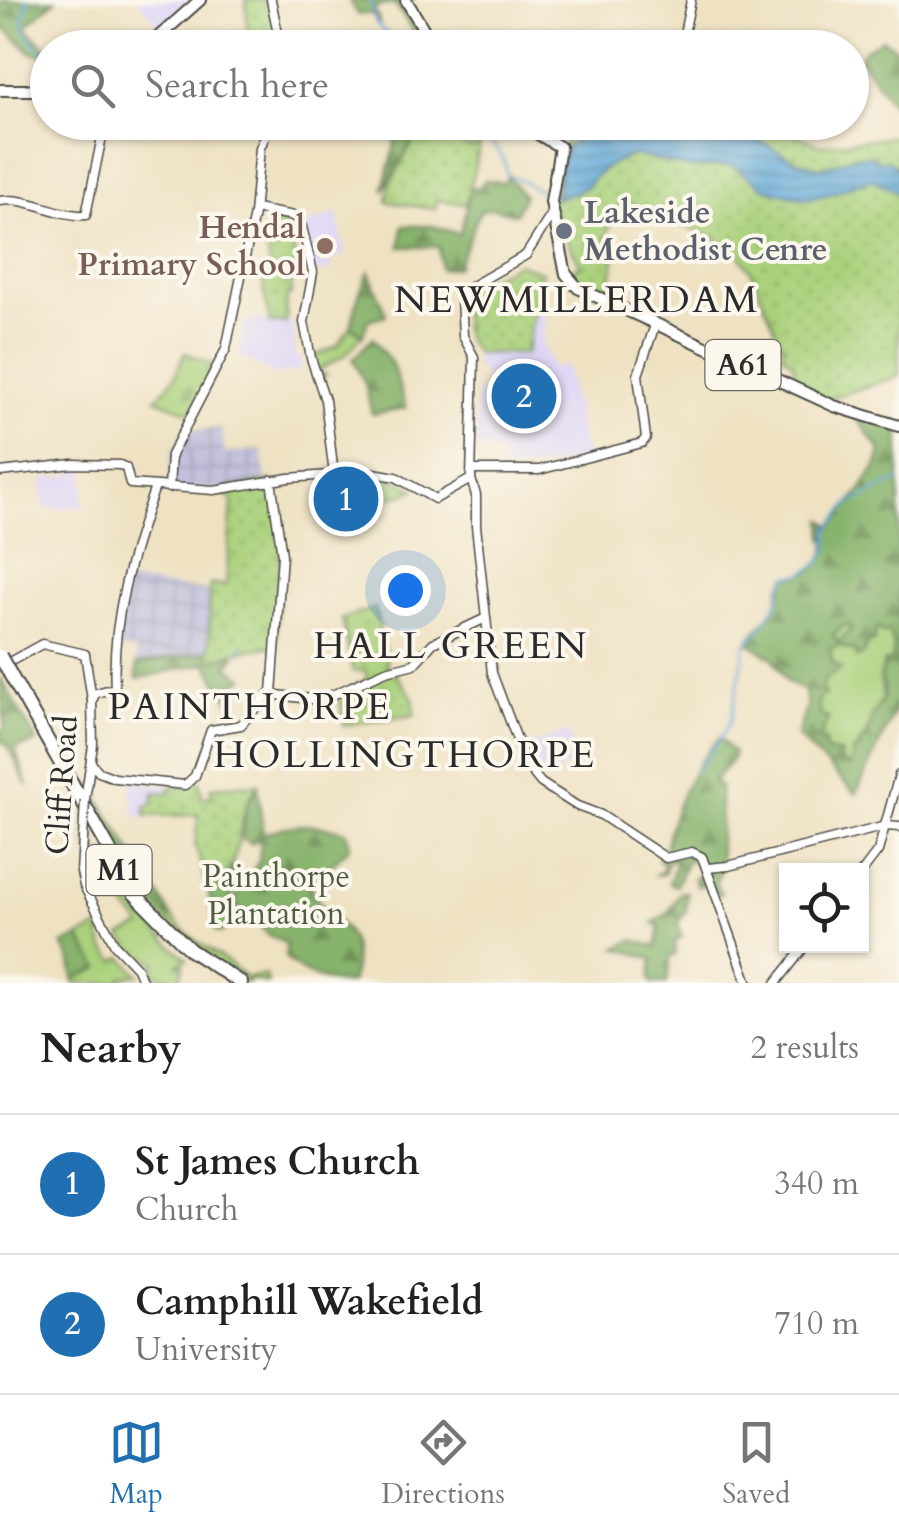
<!DOCTYPE html>
<html lang="en">
<head>
<meta charset="utf-8">
<style>
  :root { --surface:#fff; --page:#f2f2f2; --text:#222; --muted:#767676; --line:#e0e0e0; --accent:#1f6fb2 }
  body { margin:0; font-family:Cardo,serif; background:var(--page); color:var(--text) }
  .controls { position:absolute; right:30px; bottom:30px; display:grid; overflow:hidden; border-radius:0px; box-shadow:0 2px 8px #0004 }
  .controls button { width:90px; height:90px; display:grid; place-items:center; padding:0; border:0; border-bottom:2px solid var(--line); background:var(--surface); color:var(--text); font:50px sans-serif }
  .you { position:absolute; left:405px; top:590px; width:35px; height:35px; margin:-25px; border:8px solid #fff; border-radius:50%; background:#1a73e8; box-shadow:0 0 0 15px #1a73e833 }
  .badge { display:grid; place-items:center; width:65px; height:65px; border-radius:50%; background:var(--accent); color:#fff; font-size:32px; font-weight:700 }
  .pin { position:absolute; translate:-50% -50%; border:5px solid #fff; box-shadow:0 2px 10px #0006 }
  .list { margin:0; padding:0; list-style:none }
  h2 { display:flex; justify-content:space-between; align-items:center; height:130px; margin:0; padding:0 40px; font-size:42px }
  h2 small { font-size:32px; font-weight:400; color:var(--muted) }
  .list li { display:grid; grid-template-columns:65px 1fr auto; gap:30px; align-items:center; box-sizing:border-box; height:140px; padding:0 40px; border-top:2px solid var(--line) }
  .list b { display:block; font-size:38px; white-space:nowrap }
  .list p { margin:0; font-size:32px; white-space:nowrap; color:var(--muted) }
  .list em { font-size:32px; font-style:normal; color:var(--muted) }
  .icon { flex:none; width:55px; height:55px; fill:none; stroke:currentColor; stroke-width:2; stroke-linecap:round; stroke-linejoin:round }
  .map { position:relative; flex:none; width:899px; height:983px; overflow:hidden }
  .search { position:absolute; background:var(--surface); box-shadow:0 2px 8px #0004; left:30px; right:30px; top:30px; height:110px; display:flex; align-items:center; gap:25px; box-sizing:border-box; padding:0 35px; border-radius:55px; color:var(--muted); font-size:38px }
  .sheet { height:410px; background:var(--surface) }
  nav { display:flex; justify-content:space-around; align-items:center; box-sizing:border-box; height:140px; border-top:2px solid var(--line); background:var(--surface); font-size:28px; color:var(--muted) }
  nav a { display:grid; justify-items:center; gap:5px }
  nav .on { color:var(--accent) }
  .map>svg:first-child { display:block }
  .built { fill:#ded5f6 }
  .industrial { fill:url(#industrial-grid) }
  .grass { fill:#aad17c; stroke:#6a7e54; stroke-width:2.5 }
  .forest { fill:url(#forest-firs); stroke:#596f4c; stroke-width:2.5; fill-rule:evenodd }
  .cemetery { fill:url(#cemetery-stones); stroke:#6a7e54; stroke-width:2.5 }
  .park { fill:url(#park-dots); stroke:#6a7e54; stroke-width:2.5 }
  .water { fill:url(#water-rules); stroke:#466a82; stroke-width:2.5 }
  .lines { fill:none; stroke-linecap:round; stroke-linejoin:round }
  .stream { stroke:#61a8d8; stroke-width:2.5 }
  .minor-casing { stroke:#484642; stroke-width:11 }
  .major-casing { stroke:#484642; stroke-width:14 }
  .highway-casing { stroke:#484642; stroke-width:16 }
  .minor { stroke:#fff; stroke-width:8 }
  .major { stroke:#fff; stroke-width:10 }
  .highway { stroke:#fff; stroke-width:12 }
  .minor-bridge-casing { stroke:#484642; stroke-width:11; stroke-linecap:butt }
  .highway-bridge-casing { stroke:#484642; stroke-width:16; stroke-linecap:butt }
  .minor-bridge { stroke:#fff; stroke-width:8 }
  .highway-bridge { stroke:#fff; stroke-width:12 }
  .worship-dot { fill:#6b7280; stroke:#fbf7ec; stroke-width:4 }
  .education-dot { fill:#8d6e63; stroke:#fbf7ec; stroke-width:4 }
  .labels { text-anchor:middle; dominant-baseline:central; stroke-width:8; stroke-linejoin:round; paint-order:stroke }
  .shield { fill:#fbf7ec; stroke:#696865; stroke-width:2.5 }
  .shield-label { font-size:30px; font-weight:bold; fill:#2b2b2b }
  .worship-label { font-size:32px; font-weight:bold; fill:#5b616d; stroke:#fbf7ec; text-anchor:start }
  .education-label { font-size:32px; font-weight:bold; fill:#785e54; stroke:#fbf7ec; text-anchor:end }
  .street-label { font-size:32px; fill:#2b2b2b; stroke:#fbf7ec }
  .park-label { font-size:32px; fill:#515d43; stroke:#fbf7ec }
  .quarter-label { font-size:38px; letter-spacing:2.5px; fill:#2b2b2b; stroke:#fbf7ec }
</style>
</head>
<body>
<div class="map">
<svg width="899" height="983" viewBox="0 0 899 983">
  <defs>
    <pattern id="industrial-grid" width="8" height="8" patternUnits="userSpaceOnUse" patternTransform="scale(2.5)"><rect width="8" height="8" fill="#c3c1dc"/><path d="M0 4h8M4 0v8" fill="none" stroke="#a8a6bd"/></pattern>
    <pattern id="forest-firs" width="22" height="20" patternUnits="userSpaceOnUse" patternTransform="scale(2.5)"><rect width="22" height="20" fill="#87b36c"/><path d="M5 1l3.5 6h-7zM16 11l3.5 6h-7z" fill="#6f9259"/></pattern>
    <pattern id="cemetery-stones" width="16" height="16" patternUnits="userSpaceOnUse" patternTransform="scale(2.5)"><rect width="16" height="16" fill="#aad17c"/><path d="M2 7V4a2 2 0 0 1 4 0v3zM10 15v-3a2 2 0 0 1 4 0v3z" fill="#92b46b"/></pattern>
    <pattern id="park-dots" width="8" height="8" patternUnits="userSpaceOnUse" patternTransform="scale(2.5)"><rect width="8" height="8" fill="#aad17c"/><path d="M2 2h.1M6 6h.1" fill="none" stroke="#92b46b" stroke-width="1.8" stroke-linecap="round"/></pattern>
    <pattern id="water-rules" width="6" height="5" patternUnits="userSpaceOnUse" patternTransform="scale(2.5)"><rect width="6" height="5" fill="#61a8d8"/><path d="M0 2.5h6" fill="none" stroke="#5089af"/></pattern>
  </defs>
  <rect width="100%" height="100%" fill="#fbf7ec"/>
  <filter id="ink" filterUnits="userSpaceOnUse"><feTurbulence type="fractalNoise" baseFrequency=".01" numOctaves="2"/><feDisplacementMap in="SourceGraphic" scale="20" xChannelSelector="R" yChannelSelector="G"/><feConvolveMatrix kernelMatrix="1 2 1 2 8 2 1 2 1" color-interpolation-filters="sRGB"/></filter>
  <filter id="wash" filterUnits="userSpaceOnUse"><feTurbulence type="fractalNoise" baseFrequency=".0048" numOctaves="4" result="noise"/><feDisplacementMap in="SourceGraphic" scale="40" xChannelSelector="R" yChannelSelector="G"/><feGaussianBlur stdDeviation="2.25" result="paint"/><feColorMatrix in="noise" values="0 0 0 0 0 0 0 0 0 0 0 0 0 0 0 0 0 1.4 0 .05"/><feComposite in="paint" operator="in"/></filter>
  <g filter="url(#wash)">
    <rect width="100%" height="100%" fill="#efe2c3"/>
    <g class="built">
      <path d="M138,0h58l-34,29z"/>
      <path d="M337,212l8,43 -16,5 3,10 -19,2 -11,-45z"/>
      <path d="M532,313l16,1 -6,27 10,26h14l20,90 -46,11 -39,2 -1,-17 -10,-1 -11,-6 -4,1 1,-56 12,-1 1,-10 -6,-1v-9h-7v-17l49,1z"/>
      <path d="M244,320l50,3 1,33h4l2,14 -25,5 -37,-19z"/>
      <path d="M85,463l-1,44 -40,2 -1,-30 30,-4v-11z"/>
      <path d="M568,731l12,30 -43,19 -15,-31z"/>
      <path d="M130,781l53,7 15,-7 3,12 -51,23 -15,1z"/>
    </g>
    <g class="industrial">
      <path d="M221,428l4,26 37,-5 4,32 -42,8 -55,-1 2,-33 11,-23z"/>
      <path d="M125,581l85,10 -1,61 -72,12 -1,-14 -22,-2z"/>
    </g>
    <g class="grass">
      <path d="M351,327l12,8 -18,20 -29,17 10,3 -8,5 -7,-22 26,-12z"/>
      <path d="M378,472l37,17c-11,9 -51,11 -64,3 -5,-3 -11,-13 -17,-17z"/>
      <path d="M844,625l7,2 -9,16 2,6h19l15,-21 5,5 7,-1 4,14 -2,15 -8,1 -4,15 3,22 -33,67 -10,-5v-8l-12,-1 -10,-12 10,-22 -8,-3 -2,-16 7,-5 -4,-4 4,-11 15,-9 -8,-9 -4,-14h8l2,-4 -5,-7z"/>
      <path d="M88,795l12,29 80,103c20,20 46,30 66,51l20,-3 2,8 -19,-4 -2,4 -37,-22 -69,-63 -53,-88z"/>
      <path d="M87,830c28,50 55,93 100,129l-9,5 6,1 -5,15 -27,-6 3,-12 -24,-14 -10,-12 21,-10c-22,-27 -57,-59 -55,-96z"/>
      <path d="M102,926l3,5 -6,4 5,13 12,13 6,-4 17,18 -18,2v6h-47v-4l24,-11 -19,-31z"/>
    </g>
    <g class="forest">
      <path d="M1,0h54l-30,27 22,21v8l-15,-3 -29,-26 -3,2z"/>
      <path d="M349,0h64l-5,7 13,22 -8,2 -18,-27 -21,3 6,17 -10,-11 -12,2z"/>
      <path d="M883,39l16,12v57l-6,-3 -33,-46 3,-8z"/>
      <path d="M397,123h26l-40,68 11,-40z"/>
      <path d="M508,176l16,20 -9,18 -23,-6 -12,3 -23,56 -16,2 -2,-22h-39l3,-21h30l27,8 11,-47 8,1 6,-8 19,3z"/>
      <path d="M369,272l17,43 -18,5 -5,15 -12,-8 8,-33z"/>
      <path d="M373,338l19,26 14,44 -34,6 -7,-30 -12,-25z"/>
      <path d="M854,415l45,14v273l-43,92 -59,-58 10,-30 -2,-15 -17,-8 -15,-25 -26,-16c10,-14 25,-25 31,-42 3,-9 4,-15 9,-24 24,1 43,-18 39,-39l-2,2 -1,-19 7,4 -3,5h3l33,-42 14,-22 4,-14zM844,625h6l1,5 -7,5 -5,10 16,6 2,6 6,-3 4,-11 8,-2 -1,-9 4,-4 5,5 6,-2 5,15 -2,15 -7,1 -5,15 4,9 -1,13 -11,17 -4,18 -9,9 1,5 -6,2 -4,16 -10,-5 2,-7 -14,-2 -5,-7 3,-4 -7,-1 9,-21 -8,-4 -2,-15 7,-7 -4,-3 4,-11 16,-10 -9,-8 -2,-13 6,-1 2,-5 -5,-7z"/>
      <path d="M209,652l1,10 22,-8 3,3 -7,10 16,11 -15,10 12,34 -35,-59 -69,16v-15z"/>
      <path d="M0,677l37,65 -22,7 13,37 -23,-45 -5,2v-11l5,-4z"/>
      <path d="M719,738l15,15 -3,9 -18,19 7,6v86l-5,9 6,12 -9,1 -3,-12 -12,4 -3,-9 12,-5 -1,-6 -11,-9 -8,4 -10,24 -7,-3 8,-23 -9,1 -4,13 -10,1 8,-3 2,-7 -6,-5 6,-6c8,-43 25,-84 55,-116z"/>
      <path d="M89,784l78,124 2,10c-22,-24 -82,-105 -80,-134z"/>
      <path d="M258,787l5,47c29,-12 53,-11 83,-2l4,12 -2,5 -36,35 -1,6c23,40 54,33 40,93 -24,0 -48,-7 -65,-25v-14l-17,-9 -31,-29 -11,22 -7,5 -5,-3 -6,-37 24,-25 2,13 -4,19 4,-1 24,-38 2,-20h-9v3l-10,-5 5,-35z"/>
      <path d="M687,892l-1,18 -8,13 4,14 -8,5 2,13 -6,2 -3,26h-15l-2,-6 3,-18 -36,-11 16,-8 23,7 4,-21 -7,-3 15,-10 12,-20z"/>
      <path d="M79,937l20,31 -25,11 -4,-22 -7,-12z"/>
    </g>
    <path class="cemetery" d="M185,353l33,13 -27,47 -35,-14 18,-21z"/>
    <g class="park">
      <path d="M246,0h25l10,45 -33,2z"/>
      <path d="M424,123h5l41,25 10,-3 -14,59 -29,-4 -2,9 -48,-7 3,-19z"/>
      <path d="M569,123h206l44,22 80,-9v240l-71,23 -40,-18 4,-5 2,-13 -12,-9 2,-4 -33,-79 -17,-24 -112,-47 -16,35 8,25 -3,25 -3,-1 -5,12 -29,-17 -4,-9 11,-4 -18,-32 7,-2 -1,-5 -12,2 -6,-27z"/>
      <path d="M269,221l18,2 11,46 -6,11 -1,15h-4l-1,28h-16l-8,-44 9,-4 -5,-34z"/>
      <path d="M518,263l24,9 -16,82 -50,-1c-18,-19 -14,-39 -11,-63z"/>
      <path d="M271,480l11,60 -6,106 -41,6 -26,10 1,-77h16l6,-84 -11,-12z"/>
      <path d="M375,608l14,62 4,-1 20,29 2,17 -71,10 -5,-30 28,-16 -2,-8h-12l-11,-52z"/>
      <path d="M195,781l5,2 2,15 9,-1v-10l47,-3c-28,37 -7,76 -49,109l-14,-49 4,-29 -53,1v-10l8,-3v-11l15,1 1,-6 14,1z"/>
    </g>
    <path class="water" d="M600,123h71l24,11 38,-1 22,5 42,23 25,7 32,-11 18,-1 5,5 11,-1 11,8v25l-28,-14 -44,16 -22,4 -41,-11 -32,-23 -40,3 -59,-13 -22,9 -17,13 -7,10 -31,12c7,-45 1,-53 44,-76z"/>
    <g class="lines">
      <g class="stream">
        <path d="M25,0l4,2c-12,19 -2,43 19,50"/>
        <path d="M370,0l6,23 25,25"/>
        <path d="M432,122l28,18 11,-5c21,1 33,19 36,39l43,21"/>
        <path d="M239,652l4,-7"/>
        <path d="M694,772l27,-34 10,-18 15,-77 15,-15 17,-27 2,-13 7,-12 15,-2 19,-12 7,-13v-19l21,-26 50,-24"/>
      </g>
    </g>
  </g>
  <g filter="url(#ink)">
    <g class="lines">
      <g class="minor-casing">
        <g id="minor">
          <path d="M271,0l10,48"/>
          <path d="M681,48l10,-48"/>
          <path d="M0,201c29,-5 57,16 86,14l19,-93"/>
          <path d="M255,209l39,7 8,11 11,45 -9,50 7,36 14,42 9,75"/>
          <path d="M553,212l-27,43 -61,35 -4,7 2,39 11,21 -3,122 5,16v31l16,147 35,93 14,17 36,23 24,9 65,43 26,-6 10,5 46,126"/>
          <path d="M472,470h67l103,-27 4,-5 -8,-63 17,-50"/>
          <path d="M0,472l73,-8 47,1 6,3 4,16 84,6 75,-12 79,-6 28,5 39,22 36,-20"/>
          <path d="M271,480l11,75 -10,138"/>
          <path d="M169,488l2,-33 55,-106 28,-135 6,-66 11,-26"/>
          <path d="M4,665l38,-21 43,10 7,46 1,45 -8,55"/>
          <path d="M92,700l4,-7 19,-5c-4,-67 17,-137 40,-201"/>
          <path d="M91,763l8,9 16,6 70,7 10,-9 16,-46 30,-5 27,-31 43,5 19,-3 56,-25 28,-7 19,-21 53,-25"/>
          <path d="M83,839l-2,33 3,14 31,59 22,23 6,15"/>
          <path d="M708,868l20,-2 158,-40 13,1"/>
          <path d="M862,872l16,-21 21,-76"/>
          <path d="M776,983l29,-37"/>
        </g>
      </g>
      <g class="major-casing">
        <g id="major">
          <path d="M406,0l29,48"/>
          <path d="M146,48l54,-48"/>
          <path d="M0,90h48"/>
          <path d="M517,122l43,25 -9,55 15,72 12,14 256,118 65,20"/>
        </g>
      </g>
      <g class="highway-casing">
        <path id="highway" d="M10,674l124,219 56,57 51,33"/>
      </g>
      <use href="#minor" class="minor"/>
      <use href="#major" class="major"/>
      <use href="#highway" class="highway"/>
      <g class="minor-bridge-casing">
        <path id="minor-bridge" d="M83,839l2,-39"/>
      </g>
      <g class="highway-bridge-casing">
        <path id="highway-bridge" d="M0,656l10,18"/>
      </g>
      <use href="#minor-bridge" class="minor-bridge"/>
      <use href="#highway-bridge" class="highway-bridge"/>
    </g>
  </g>
  <circle class="worship-dot" cx="564" cy="231" r="10"/>
  <circle class="education-dot" cx="325" cy="246" r="10"/>
  <g class="labels">
    <g class="shield">
      <rect x="705.5" y="340" width="75" height="50" rx="8"/>
      <rect x="86.5" y="845" width="65" height="50" rx="8"/>
    </g>
    <g class="shield-label">
      <text x="743" y="365">A61</text>
      <text x="119" y="870">M1</text>
    </g>
    <g class="worship-label">
      <text x="584" y="213">Lakeside<tspan x="584" dy="37">Methodist Cenre</tspan></text>
    </g>
    <g class="education-label">
      <text x="305" y="228">Hendal<tspan x="305" dy="37">Primary School</tspan></text>
    </g>
    <g class="street-label">
      <text transform="translate(62 785) rotate(-86)">Cliff Road</text>
    </g>
    <g class="park-label">
      <text x="276" y="877">Painthorpe<tspan x="276" dy="37">Plantation</tspan></text>
    </g>
    <g class="quarter-label">
      <text x="577" y="300">NEWMILLERDAM</text>
      <text x="451" y="646">HALL GREEN</text>
      <text x="250" y="707">PAINTHORPE</text>
      <text x="405" y="755">HOLLINGTHORPE</text>
    </g>
  </g>
</svg>
<div class="controls">
<button><svg class="icon" aria-label="locate" viewBox="0 0 24 24"><circle cx="12" cy="12" r="6"/><path d="M12 2v4M12 18v4M2 12h4M18 12h4"/></svg></button>
</div>
<div class="you"></div>
<div class="pin badge" style="left:346px;top:499px">1</div>
<div class="pin badge" style="left:524px;top:396px">2</div>
<div class="search"><svg class="icon" aria-label="search" viewBox="0 0 24 24"><circle cx="10" cy="10" r="6"/><path d="M15 15l6 6"/></svg>Search here</div>
</div>
<section class="sheet">
<h2>Nearby<small>2 results</small></h2>
<ul class="list">
<li><span class="badge">1</span><div><b>St James Church</b><p>Church</p></div><em>340 m</em></li>
<li><span class="badge">2</span><div><b>Camphill Wakefield</b><p>University</p></div><em>710 m</em></li>
</ul>
</section>
<nav>
<a class="on"><svg class="icon" aria-label="map" viewBox="0 0 24 24"><path d="M3 6l6-2 6 2 6-2v14l-6 2-6-2-6 2zM9 4v14M15 6v14"/></svg>Map</a>
<a><svg class="icon" aria-label="directions" viewBox="0 0 24 24"><path d="M12 3l9 9-9 9-9-9zM9 14v-3h6M13 9l2 2-2 2"/></svg>Directions</a>
<a><svg class="icon" aria-label="saved" viewBox="0 0 24 24"><path d="M7 4h10v16l-5-4-5 4z"/></svg>Saved</a>
</nav>
</body>
</html>
